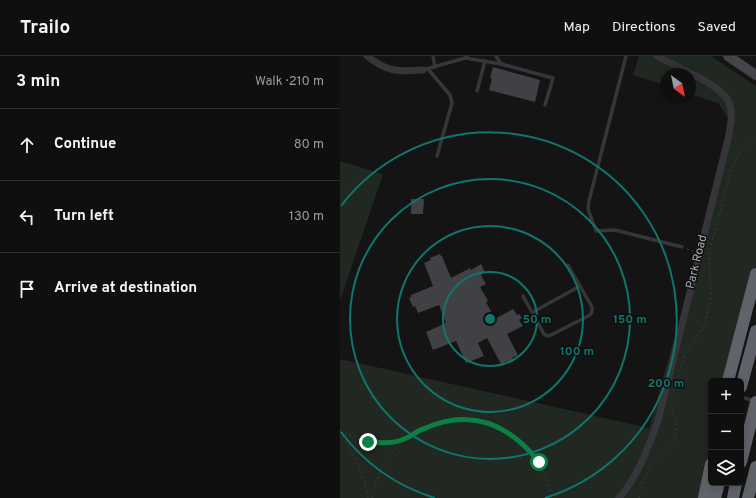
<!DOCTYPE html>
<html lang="en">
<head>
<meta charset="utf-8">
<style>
  :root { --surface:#0f0f10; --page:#1d1d1e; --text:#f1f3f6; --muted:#9b9c9f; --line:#2f2f30 }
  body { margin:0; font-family:Overpass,sans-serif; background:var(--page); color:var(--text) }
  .controls { position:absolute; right:12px; bottom:12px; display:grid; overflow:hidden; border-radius:6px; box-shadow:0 2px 10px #0003 }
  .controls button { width:36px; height:36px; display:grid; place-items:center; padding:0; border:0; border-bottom:1px solid var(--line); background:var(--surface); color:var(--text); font:20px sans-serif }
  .compass { position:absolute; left:320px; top:12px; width:36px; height:36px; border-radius:50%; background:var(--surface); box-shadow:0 2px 10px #0003; rotate:147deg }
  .stop { position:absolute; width:12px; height:12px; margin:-9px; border:3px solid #0b8043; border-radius:50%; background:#fff }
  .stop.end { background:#0b8043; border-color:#fff; box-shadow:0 1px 4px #0008 }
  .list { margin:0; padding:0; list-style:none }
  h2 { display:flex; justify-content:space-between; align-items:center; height:52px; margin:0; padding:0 16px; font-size:17px }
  h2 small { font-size:13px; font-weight:400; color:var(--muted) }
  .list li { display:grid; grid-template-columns:26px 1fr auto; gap:12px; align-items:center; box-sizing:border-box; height:72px; padding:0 16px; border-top:1px solid var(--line) }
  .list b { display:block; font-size:15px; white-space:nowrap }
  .list em { font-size:13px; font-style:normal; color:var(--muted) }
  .icon { flex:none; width:22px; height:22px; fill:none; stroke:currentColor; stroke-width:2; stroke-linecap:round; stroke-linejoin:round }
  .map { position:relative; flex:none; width:416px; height:442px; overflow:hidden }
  header { display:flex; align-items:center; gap:24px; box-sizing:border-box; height:56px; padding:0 20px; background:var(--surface); border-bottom:1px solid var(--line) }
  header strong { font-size:19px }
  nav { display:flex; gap:22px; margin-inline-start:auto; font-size:14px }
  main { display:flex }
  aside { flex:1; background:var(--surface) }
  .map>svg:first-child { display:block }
  .green { fill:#202821 }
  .building { fill:#404145 }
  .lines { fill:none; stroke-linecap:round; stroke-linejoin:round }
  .path { stroke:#3b3c41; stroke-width:1; stroke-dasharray:2 3; stroke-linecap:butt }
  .lane { stroke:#35353a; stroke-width:3.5 }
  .street { stroke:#35353a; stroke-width:7 }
  .secondary { stroke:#43444a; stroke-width:10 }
  .highway { stroke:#61636b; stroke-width:12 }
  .route { stroke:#0b8043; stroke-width:5 }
  .ring { fill:none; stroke:#0f766e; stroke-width:2 }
  .labels { text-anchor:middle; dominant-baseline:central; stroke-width:3; stroke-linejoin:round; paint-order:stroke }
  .street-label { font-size:12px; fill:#a6aab5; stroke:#0f0f10 }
  .centre { fill:#0f766e; stroke:#0f0f10; stroke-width:2 }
  .ring-label { font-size:12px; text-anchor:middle; font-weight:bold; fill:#0f766e; stroke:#0f0f10; stroke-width:3; stroke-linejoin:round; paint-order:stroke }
</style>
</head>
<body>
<header>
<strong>Trailo</strong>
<nav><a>Map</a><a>Directions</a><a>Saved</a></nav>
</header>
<main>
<aside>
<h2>3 min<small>Walk · 210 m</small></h2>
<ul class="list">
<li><svg class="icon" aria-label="ahead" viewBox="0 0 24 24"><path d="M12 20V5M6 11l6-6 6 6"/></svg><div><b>Continue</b></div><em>80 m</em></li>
<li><svg class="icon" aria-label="left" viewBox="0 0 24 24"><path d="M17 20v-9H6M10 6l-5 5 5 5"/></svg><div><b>Turn left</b></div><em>130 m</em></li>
<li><svg class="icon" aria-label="arrive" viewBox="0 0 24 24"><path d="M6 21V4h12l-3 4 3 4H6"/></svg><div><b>Arrive at destination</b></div></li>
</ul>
</aside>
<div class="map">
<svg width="416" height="442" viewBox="0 0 416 442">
  <rect width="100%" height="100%" fill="#141415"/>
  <g class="green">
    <path d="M299,0h72l45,30v180l-27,115h-18v76l-10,41h-361v-139l309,69 85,-301 -16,-24 -28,-9v-20h-24v12l-33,-11z"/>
    <path d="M0,105l43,13 -43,127z"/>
  </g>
  <g class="building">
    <path d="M153,11l47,13 -5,22 -46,-12 3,-11 -2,-1z"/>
    <path d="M71,143h13l-1,15h-12z"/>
    <path d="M100,198l1,2h1l9,22 19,-10 1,2 10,-6 4,8 -4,3 5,9 -6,3 8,14 -2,1 9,17 18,-10 4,6 2,-1 3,4 -3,2 4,6 -16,8 11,21 -6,3 2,3 -5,2 -1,-2 -7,3 -14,-26 -9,5 6,13 -18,7 -10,-22 -23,9 -7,-18 20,-9 -7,-18 -21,8 -3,-7 -2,1 -4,-9 2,-1v-2l22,-9 -9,-23 7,-3 -1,-2z"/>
  </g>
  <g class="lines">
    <g class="path">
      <path d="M347,193l6,2"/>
      <path d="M0,375c23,10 39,14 64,9"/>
      <path d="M0,376c13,21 25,41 28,66"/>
      <path d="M32,442c4,-22 15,-43 32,-58 7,-6 17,-11 26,-14 37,-13 77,-3 102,28 10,12 18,28 20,44"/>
      <path d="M299,442l1,-7 10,-26 23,-23 3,-9 1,-7 -3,-9 -3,-19 14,-43 20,-32 6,-24 -2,-46 22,-83 8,-17 17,-15"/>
    </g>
    <g class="lane">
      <path d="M93,0l2,11"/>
      <path d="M156,0l5,8 52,14 -8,27"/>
      <path d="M286,0l-37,145 -1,8 8,22 19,-1 67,17"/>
      <path d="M125,2l36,6"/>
      <path d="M86,13l39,-11 2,-2"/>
      <path d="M88,13l22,26 2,8 -15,53"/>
      <path d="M137,35l8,-30"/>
      <path d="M183,240l21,38 3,2 4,-1 39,-20 2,-3v-5l-24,-42"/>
      <path d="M193,256l47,-26"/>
      <path d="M401,341l14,4"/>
    </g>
    <g class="street">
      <path d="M27,0c20,16 31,16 56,14"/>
      <path d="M279,442c19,-22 29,-50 39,-77l70,-282c2,-11 5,-22 2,-34 -5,-20 -55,-38 -73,-49"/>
    </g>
    <path class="secondary" d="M388,0l28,19"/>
    <g class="highway">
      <path d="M388,325l28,-107"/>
      <path d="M401,331l15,-56"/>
      <path d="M401,406l15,-60"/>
      <path d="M364,442l7,-34"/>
      <path d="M375,442l4,-15"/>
      <path d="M393,442l3,-15"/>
      <path d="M408,442l8,-31"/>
    </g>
  </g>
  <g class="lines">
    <path class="route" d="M28,386c12,1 25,2 36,-3 7,-2 12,-8 19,-10 47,-21 85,-6 116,33"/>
  </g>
  <g class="ring">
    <circle cx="150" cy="263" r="47"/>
    <circle cx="150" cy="263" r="93"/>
    <circle cx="150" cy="263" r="140"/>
    <path d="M95 442A187 187 0 0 1 1 376M1 150A187 187 0 1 1 205 442"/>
  </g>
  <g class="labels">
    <g class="street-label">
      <text transform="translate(357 206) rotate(-76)">Park Road</text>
    </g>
  </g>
  <circle cx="150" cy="263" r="6" class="centre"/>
  <g class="ring-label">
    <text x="197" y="267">50 m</text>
    <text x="290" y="267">150 m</text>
    <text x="237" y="299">100 m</text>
    <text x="326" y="331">200 m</text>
  </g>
</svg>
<div class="controls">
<button>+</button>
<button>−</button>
<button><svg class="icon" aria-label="layers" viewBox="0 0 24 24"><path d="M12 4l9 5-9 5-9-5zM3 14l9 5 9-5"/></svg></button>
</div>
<svg class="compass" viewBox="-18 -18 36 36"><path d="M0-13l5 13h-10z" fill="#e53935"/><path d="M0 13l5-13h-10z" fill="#9b9c9f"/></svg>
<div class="stop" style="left:199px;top:406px"></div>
<div class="stop end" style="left:28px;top:386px"></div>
</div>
</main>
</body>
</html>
